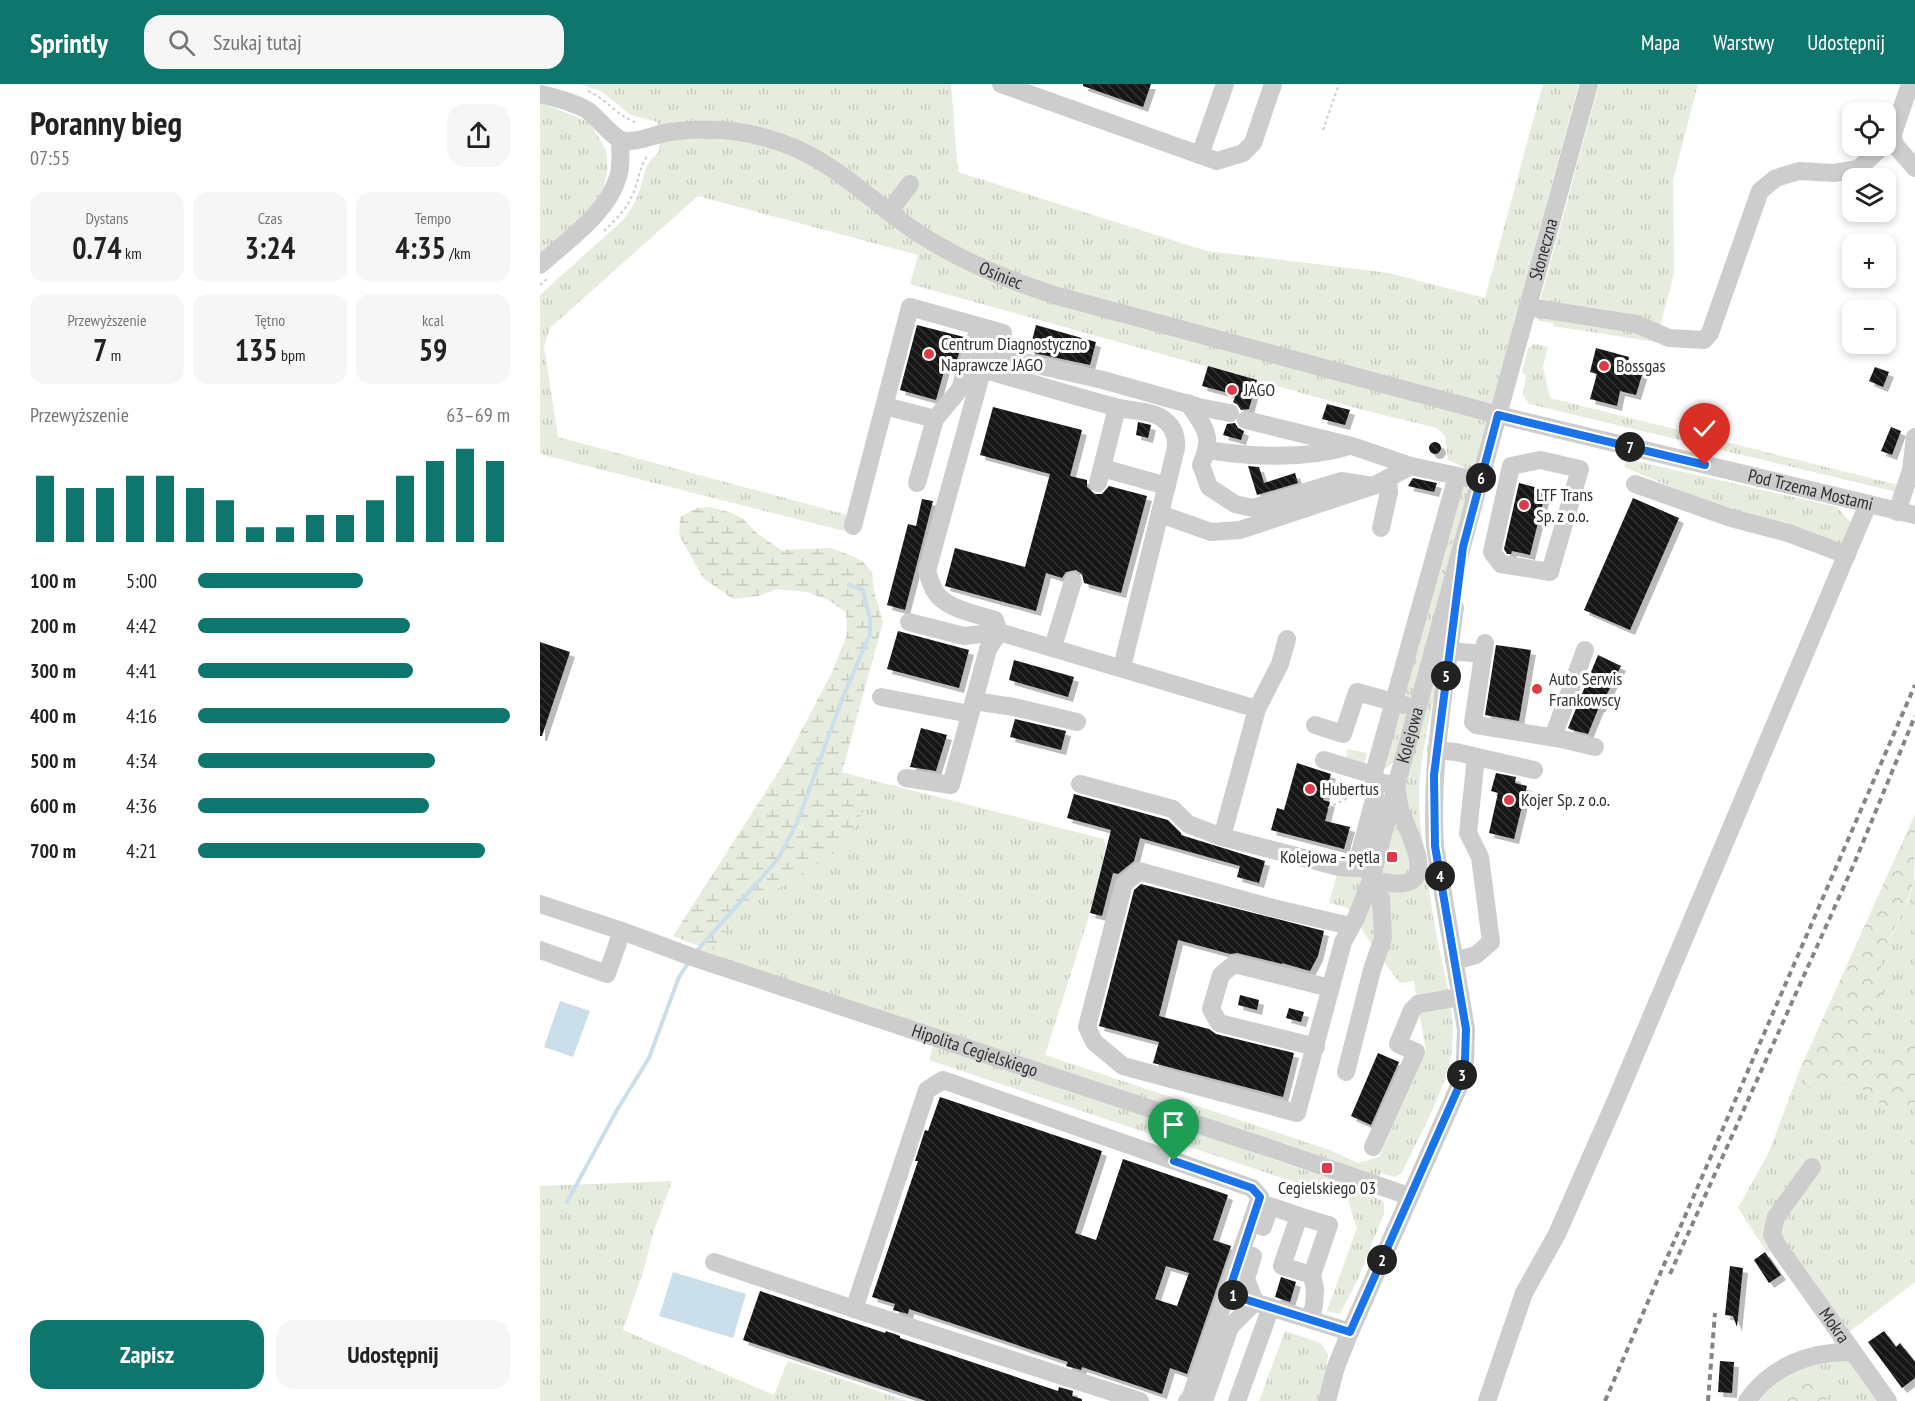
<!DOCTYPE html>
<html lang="pl">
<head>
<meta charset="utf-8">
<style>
	body { margin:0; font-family:"PT Sans Narrow",sans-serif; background:#f6f6f6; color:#222; height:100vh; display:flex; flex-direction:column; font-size:22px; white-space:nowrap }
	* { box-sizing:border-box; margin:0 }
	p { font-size:20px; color:#767676 }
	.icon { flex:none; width:33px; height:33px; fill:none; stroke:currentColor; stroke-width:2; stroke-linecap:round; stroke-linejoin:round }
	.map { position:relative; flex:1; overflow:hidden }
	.sheet { display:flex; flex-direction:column; background:#fff; width:540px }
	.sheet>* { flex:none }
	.fabs { position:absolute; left:1302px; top:18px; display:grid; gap:12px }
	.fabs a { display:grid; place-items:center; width:54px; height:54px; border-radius:12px; background:#fff; box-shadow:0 3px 9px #0003; font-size:30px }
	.pin { position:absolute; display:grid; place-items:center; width:51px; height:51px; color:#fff; margin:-62px -26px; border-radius:50% 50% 50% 0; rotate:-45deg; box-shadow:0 0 6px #0007 }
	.pin .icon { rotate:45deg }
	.km { position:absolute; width:30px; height:30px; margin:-15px; border-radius:50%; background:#222; color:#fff; font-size:16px; line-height:30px; text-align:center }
	.round { display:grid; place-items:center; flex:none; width:63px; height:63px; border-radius:18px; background:#f6f6f6 }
	.overview { display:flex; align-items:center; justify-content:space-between; height:102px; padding:0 30px }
	h1 { font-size:33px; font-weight:700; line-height:45px }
	.stats { display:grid; grid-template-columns:repeat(3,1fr); gap:9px; height:102px; padding:6px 30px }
	.stats div { display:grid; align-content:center; border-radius:15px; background:#f6f6f6; text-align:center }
	.stats b { font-size:30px; font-weight:700 }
	.stats small { font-size:16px; font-weight:400 }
	.stats p { font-size:16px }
	.chart { height:168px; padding:12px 30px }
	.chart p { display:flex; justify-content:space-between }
	.chart svg { width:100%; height:108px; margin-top:6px; stroke:#0f766e; stroke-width:6 }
	.primary-button { display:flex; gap:12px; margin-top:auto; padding:12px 30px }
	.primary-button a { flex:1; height:69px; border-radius:18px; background:#0f766e; color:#fff; font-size:24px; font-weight:700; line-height:69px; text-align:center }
	.primary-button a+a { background:#f6f6f6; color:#222 }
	ul { padding:0 30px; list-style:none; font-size:20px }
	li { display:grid; grid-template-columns:96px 72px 1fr; align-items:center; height:45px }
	li i { height:15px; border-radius:8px; background:#0f766e }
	header { display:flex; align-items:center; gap:36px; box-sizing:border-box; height:84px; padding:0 30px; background:#0f766e; color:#fff }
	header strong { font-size:28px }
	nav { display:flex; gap:33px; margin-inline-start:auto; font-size:21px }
	.search { width:420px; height:54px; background:#f6f6f6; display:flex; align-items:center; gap:15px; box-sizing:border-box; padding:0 21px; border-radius:18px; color:#767676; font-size:22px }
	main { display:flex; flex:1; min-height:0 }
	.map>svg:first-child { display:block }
	.grass { fill:url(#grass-tufts) }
	.forest { fill:url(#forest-crowns) }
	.wetland { fill:url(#wetland-marsh) }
	.green { fill:#e6ecde }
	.water { fill:#cbdfeb }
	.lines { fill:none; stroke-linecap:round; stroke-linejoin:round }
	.stream { stroke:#cbdfeb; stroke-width:4 }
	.building { fill:url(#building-back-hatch); fill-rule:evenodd; filter:url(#shadow) }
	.path { stroke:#cdcdcd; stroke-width:2; stroke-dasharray:3 3; stroke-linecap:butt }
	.minor { stroke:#cdcdcd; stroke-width:18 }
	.rail { stroke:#858585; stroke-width:4; stroke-dasharray:6 4.5; stroke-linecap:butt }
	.route-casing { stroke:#fff; stroke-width:12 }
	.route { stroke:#1a73e8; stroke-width:8 }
	.poi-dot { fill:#de3a47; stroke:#fff; stroke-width:2 }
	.labels { text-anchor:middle; stroke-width:6; stroke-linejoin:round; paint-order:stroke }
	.street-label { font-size:18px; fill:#303030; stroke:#fff }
	.poi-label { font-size:18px; fill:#303030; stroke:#fff; text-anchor:start }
</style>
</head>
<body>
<header>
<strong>Sprintly</strong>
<div class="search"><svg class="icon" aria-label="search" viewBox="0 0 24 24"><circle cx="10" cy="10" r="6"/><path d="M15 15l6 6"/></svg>Szukaj tutaj</div>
<nav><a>Mapa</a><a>Warstwy</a><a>Udostępnij</a></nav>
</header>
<main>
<section class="sheet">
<div class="overview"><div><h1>Poranny bieg</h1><p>07:55</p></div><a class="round"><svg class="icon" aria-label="share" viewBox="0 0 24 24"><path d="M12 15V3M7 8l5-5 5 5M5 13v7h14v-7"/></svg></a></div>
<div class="stats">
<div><p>Dystans</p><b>0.74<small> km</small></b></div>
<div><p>Czas</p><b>3:24</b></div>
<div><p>Tempo</p><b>4:35<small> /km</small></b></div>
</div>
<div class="stats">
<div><p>Przewyższenie</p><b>7<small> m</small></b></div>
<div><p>Tętno</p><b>135<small> bpm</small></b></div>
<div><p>kcal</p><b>59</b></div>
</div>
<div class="chart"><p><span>Przewyższenie</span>63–69 m</p>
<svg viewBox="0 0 160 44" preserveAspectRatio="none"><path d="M5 44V17M15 44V22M25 44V22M35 44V17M45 44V17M55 44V22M65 44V27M75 44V38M85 44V38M95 44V33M105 44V33M115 44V27M125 44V17M135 44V11M145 44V6M155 44V11"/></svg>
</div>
<ul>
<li><b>100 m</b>5:00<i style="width:53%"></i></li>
<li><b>200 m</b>4:42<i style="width:68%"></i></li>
<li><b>300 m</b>4:41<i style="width:69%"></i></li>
<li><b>400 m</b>4:16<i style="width:100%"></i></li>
<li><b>500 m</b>4:34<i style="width:76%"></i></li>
<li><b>600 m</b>4:36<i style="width:74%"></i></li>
<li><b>700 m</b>4:21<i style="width:92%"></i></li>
</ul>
<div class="primary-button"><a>Zapisz</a><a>Udostępnij</a></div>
</section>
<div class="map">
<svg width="1375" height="1317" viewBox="0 0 1375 1317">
	<defs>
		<pattern id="grass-tufts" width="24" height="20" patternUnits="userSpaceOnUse" patternTransform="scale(1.5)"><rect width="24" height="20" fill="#e6ecde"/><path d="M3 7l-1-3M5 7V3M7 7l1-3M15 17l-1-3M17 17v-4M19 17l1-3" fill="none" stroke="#c6cbbf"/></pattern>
		<pattern id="forest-crowns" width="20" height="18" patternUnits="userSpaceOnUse" patternTransform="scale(1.5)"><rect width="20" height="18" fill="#e6ecde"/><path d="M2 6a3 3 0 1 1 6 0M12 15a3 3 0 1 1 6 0" fill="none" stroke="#c6cbbf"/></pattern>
		<pattern id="wetland-marsh" width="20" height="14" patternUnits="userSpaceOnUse" patternTransform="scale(1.5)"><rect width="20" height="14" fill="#e6ecde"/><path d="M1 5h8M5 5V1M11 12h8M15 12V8" fill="none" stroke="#c6cbbf"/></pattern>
		<pattern id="building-back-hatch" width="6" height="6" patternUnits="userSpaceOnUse" patternTransform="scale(1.5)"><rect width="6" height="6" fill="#171717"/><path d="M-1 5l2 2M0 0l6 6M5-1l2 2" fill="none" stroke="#303030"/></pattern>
		<filter id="shadow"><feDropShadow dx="5" dy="5" stdDeviation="0" flood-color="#0004"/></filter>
	</defs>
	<rect width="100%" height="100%" fill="#fff"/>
	<path class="grass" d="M41,0H411L418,88L667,167L849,189L945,214L1003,0H1039L855,677L846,684H842L926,384L908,376L905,352L897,344L823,326L370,200L378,171L158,112L10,244L4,262L18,353L308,431L304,447L0,370V211L83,136C89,128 94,121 98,111C105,93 102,82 119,68V42L117,38L91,31L62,8Z
		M1059,0H1158L1133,96L1134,189L1116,258L1013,242V239L999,237L996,232Z
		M0,18L49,38L66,66L68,85L63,105L53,122L0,171Z
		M994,260L1008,263L1003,283L1010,314L1358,401L1357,408L989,320L983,311L986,291L982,289L988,264Z
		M1087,375L1297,423L1311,439L1301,461L1169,419L1084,383Z
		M897,579L900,583C891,632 875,686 880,736C884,776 890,815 897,854C904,889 918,936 911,971C903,1012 879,1052 862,1089L855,1093L841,1089L838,1094L749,1061L744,1059L742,1062L155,868L159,863L170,866L214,817L259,793L316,741L329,717L331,696L564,755L566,763L550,829L505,971L792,1067L818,1079L839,1073L886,967L874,897L860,899L837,869L808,824L789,819L799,783L843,786Z
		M1375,792V960L1373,959L1354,972L1330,968L1332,945L1344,917L1339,903L1338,887L1344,867L1370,813Z
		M394,959L782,1092L788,1094L789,1091L836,1107L834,1113L844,1118V1130L817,1197L800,1230L787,1227L817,1144L808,1116L389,976Z
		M1260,985L1269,1003L1315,999L1356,1028L1375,1018V1198L1308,1249L1239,1157L1228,1170L1198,1124L1229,1068Z
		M132,1097L113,1149L104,1185L83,1246L234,1311L248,1277L367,1317H0V1102Z
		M745,1247L781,1259L788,1271L784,1302L780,1317H719Z
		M1296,1258L1340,1317H1203Z"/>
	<path class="forest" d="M1375,730C1375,750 1375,775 1374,795C1365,841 1328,867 1344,917L1332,945L1330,967L1354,972L1373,959L1375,960V1018L1356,1028L1338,1018L1315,999L1269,1004L1260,985Z
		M1265,1292L1272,1293L1285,1299L1287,1311L1284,1317H1233L1254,1296Z"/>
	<path class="wetland" d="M170,423L192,429L203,435L217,449L241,466L291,464L312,472L323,478L332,488L334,507L343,538L302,688L331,696L329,717L316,741L298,766L259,793L214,817L170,866L133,852L246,676L292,588L307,551L306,528L288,516L267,508L237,505L218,512L193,515L163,494L139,451L140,433L157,424Z"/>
	<path class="green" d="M807,665L827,669L824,683L806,679Z"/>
	<path class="water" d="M20,917L50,927L33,973L4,963Z
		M133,1188L206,1210L193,1254L119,1232Z"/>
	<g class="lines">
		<path class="stream" d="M155,869L238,775L257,739L301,618L330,550V535L323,506L309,501
			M27,1118L77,1026L109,974L139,893L149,878"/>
	</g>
	<path class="building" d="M543,0H611L603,23L543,2Z
		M377,241L424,253L415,282L406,280L396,316L360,306Z
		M496,241L556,258L550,281L489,268Z
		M1056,264L1089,273L1088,279L1104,284L1096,311L1080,307L1077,322L1050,315L1057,290L1050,288Z
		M668,282L717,296L709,325L701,326L698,321L693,318L696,311L662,302Z
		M1335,283L1349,288L1343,303L1329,297Z
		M787,320L810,326L805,341L782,335Z
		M453,323L542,346L530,392L547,396V403L555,410H562L569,402L607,412L581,509L544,499L542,490L536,486L526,488L522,494L506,489L496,527L405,502L415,464L485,483L510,390L440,371Z
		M598,338L611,341L608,354L596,351Z
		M695,339L698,344L704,347L701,356L683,351L687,340Z
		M1351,343L1361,347L1352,371L1341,367Z
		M889 364a6 6 0 1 1 12 0a6 6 0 1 1-12 0Z
		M708,382L719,383L724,399L755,389L758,399L717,411Z
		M873,394L897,399L894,408L868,402Z
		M979,399L1006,406L990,471L972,467L971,470H967L964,465Z
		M1093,414L1139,434L1090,546L1044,526Z
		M382,415L393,417L365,526L347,521L368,440L376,442Z
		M358,547L429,566L419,604L347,585Z
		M0,558L30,568L2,652H0Z
		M956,561L991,566L979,637L945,631Z
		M1058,571L1081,582L1060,624L1059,623L1048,650L1032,646L1028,644Z
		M474,576L534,593L528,613L469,596Z
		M475,635L526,647L521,666L470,653Z
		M381,644L407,651L396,687L370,683Z
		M757,679L791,690L783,716L790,718L785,737L810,743L804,765L731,746L737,724L744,726Z
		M956,689L976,693L975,699L987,702L974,755L949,749L958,709L951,707Z
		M534,710L628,736L641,749V751L725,777L719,799L697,793L700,782L600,754L594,777L578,790L573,789L562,832L550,829L571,746L527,734Z
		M601,800L784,847L778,872L770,887L742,879V880L697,869L690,870L638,856L619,932L669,945L676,950L754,969L743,1013L613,979L619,958L559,942L594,806Z
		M700,911L719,916L717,926L698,921Z
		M749,924L764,928L761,938L746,934Z
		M838,969L859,978L831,1041L811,1032Z
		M400,1013L562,1067L535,1149L556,1156L583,1075L688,1111L673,1156L691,1162L647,1290L630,1284L622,1310L542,1283L541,1286L526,1282L528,1278L369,1225L368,1230L353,1226L355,1220L332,1213L378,1077H375L385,1046L388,1047ZM626,1182L649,1189L637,1222L615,1215Z
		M1225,1168L1241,1191L1229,1199L1214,1176Z
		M1190,1182L1203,1184L1197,1243L1193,1232L1185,1231Z
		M741,1193L756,1198L750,1218L735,1213Z
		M220,1207L345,1249L346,1247L360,1252V1254L518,1307L519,1303L533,1307L532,1312L542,1315V1317H386L203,1256Z
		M1344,1247L1356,1263L1360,1259L1375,1278V1294L1362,1304L1328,1258Z
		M1180,1277L1194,1278L1192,1309L1178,1308Z"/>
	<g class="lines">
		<path class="path" d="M48,7C67,15 79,34 98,39
			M783,46L799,0
			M64,147C74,137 85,127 91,114C99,99 98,84 108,71
			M0,201L7,195
			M788,724L820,708"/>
		<g class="minor">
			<path d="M461,0L677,77L703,69L713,59L733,0"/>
			<path id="s1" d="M0,10C16,14 33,18 47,26C59,34 73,56 86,57C100,58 116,50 130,48C173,42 215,47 255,64C301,84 337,122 378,149C421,177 467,196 514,211L958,331L1375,431"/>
			<path d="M1352,53L1356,62L1375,84"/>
			<path d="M1346,59L1352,53L1370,0"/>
			<path d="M660,71L685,0"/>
			<path d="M349,128L370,100"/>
			<path d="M0,181C27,156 67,130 78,93C82,81 80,68 80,56"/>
			<path d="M988,223L1096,240L1129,254L1164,256L1170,249L1220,107L1236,94L1259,87L1294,89L1318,85L1343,62"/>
			<path d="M431,266L563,296L659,323L690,329"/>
			<path d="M648,319C665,345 674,350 661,381L669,403L695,420L713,424L801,397L833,402"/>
			<path d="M345,322L395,335L420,305L435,255"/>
			<path d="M706,336L812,362L871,382L927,394"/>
			<path d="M667,366C713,373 765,376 810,362"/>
			<path d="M1000,376L1040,385L1010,488L961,480L952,468L971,382Z"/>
			<path d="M562,384L627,402"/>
			<path id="s2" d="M917,392L832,696L856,702L1049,0"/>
			<path d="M377,399L395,335"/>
			<path d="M558,399L577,324"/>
			<path d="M1095,400L1191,434L1248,449L1307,471"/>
			<path d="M1357,428L1371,386L1375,353"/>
			<path d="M620,430L671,448L700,446L833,402L871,382"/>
			<path d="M313,442L370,223L463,249"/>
			<path d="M841,444L849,408L848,394"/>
			<path d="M369,538L424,552L459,548"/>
			<path d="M945,559L933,638L936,641L1022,655L1055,663"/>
			<path d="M513,563L533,497"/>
			<path d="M909,567L943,570"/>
			<path d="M582,583L636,364C637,351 632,340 620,333C608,326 589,327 575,323C533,312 491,299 449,287L441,291L387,487C389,493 391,500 394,506C404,525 437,530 455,536L459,548L717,625"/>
			<path d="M341,613L430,630"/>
			<path d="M434,617L474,623L537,638"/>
			<path d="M775,641L803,650L817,608L864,621"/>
			<path d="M1013,653L1045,566"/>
			<path d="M896,666L916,668L994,686"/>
			<path d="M784,676L833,691"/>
			<path d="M366,694L411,701L448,565L459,548"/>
			<path d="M540,700L633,725L648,740L682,753L799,783L833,785"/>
			<path d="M682,753L717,625L740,580L747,555"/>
			<path d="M816,783L835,712L832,696"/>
			<path id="s3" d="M0,820L82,847L152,873L741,1068L869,1112"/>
			<path d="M810,842L733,824L599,787L584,800L547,943L554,958L583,982L757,1029L803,858L816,834L831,796L856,702C858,710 858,718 860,725C864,742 897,794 864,799C854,801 841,797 831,796"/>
			<path d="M0,866L67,890L82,847"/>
			<path d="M914,877L936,871L951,858L940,773L928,749L936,673"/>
			<path d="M776,963L679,939L671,925L681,891L694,880L790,904"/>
			<path d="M806,988L832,886L843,854L841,814L831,796"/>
			<path d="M833,1063L876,968L858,960L872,926L878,920L920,913"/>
			<path id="s4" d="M1272,1083L1236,1133L1232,1150L1237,1161L1348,1317"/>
			<path d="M723,1143L730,1122L759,1132"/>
			<path d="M174,1178L314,1225L600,1317"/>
			<path d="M704,1215L810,1248"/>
			<path d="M314,1225L387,1006L403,996L712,1104L720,1113L650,1315L647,1317"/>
			<path d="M770,1235L774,1222L775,1205L772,1191L789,1141L759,1132L742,1182L772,1191"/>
			<path d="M664,1317L690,1243L715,1218L706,1195L713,1172"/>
			<path d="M697,1317L731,1223"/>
			<path d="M787,1317L796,1283L810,1248L920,1000L925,976L926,945L895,762C890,681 905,603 915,523"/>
			<path d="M947,1317L984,1209L1017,1150L1076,1016L1328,420"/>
			<path d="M1207,1317C1231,1282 1271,1267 1312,1268"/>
		</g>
		<path class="rail" d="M1130,1190L1314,780L1375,632
			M1065,1317L1375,601
			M1168,1317L1175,1229"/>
	</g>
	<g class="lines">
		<g class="route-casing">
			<path id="route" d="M634,1077L712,1104L720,1113L688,1210L810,1248L920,1000L925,976L926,945L895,762L894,691L923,463L958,331L1165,381"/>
		</g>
		<use href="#route" class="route"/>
	</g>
	<g class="poi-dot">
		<circle cx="389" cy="270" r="6"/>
		<circle cx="1064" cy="282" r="6"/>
		<circle cx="692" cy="306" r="6"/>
		<circle cx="984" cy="421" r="6"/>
		<circle cx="997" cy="605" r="6"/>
		<circle cx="770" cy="705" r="6"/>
		<circle cx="969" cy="716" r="6"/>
		<rect x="846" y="767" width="12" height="12" rx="3"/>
		<rect x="781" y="1078" width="12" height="12" rx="3"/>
	</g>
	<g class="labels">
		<g class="street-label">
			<text dy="6" stroke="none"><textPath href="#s2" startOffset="897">Słoneczna</textPath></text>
			<text dy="6" stroke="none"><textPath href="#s1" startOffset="516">Osiniec</textPath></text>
			<text dy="6" stroke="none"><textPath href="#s1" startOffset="1354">Pod Trzema Mostami</textPath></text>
			<text dy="6" stroke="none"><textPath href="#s2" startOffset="393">Kolejowa</textPath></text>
			<text dy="6" stroke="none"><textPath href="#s3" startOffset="459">Hipolita Cegielskiego</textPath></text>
			<text dy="6" stroke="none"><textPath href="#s4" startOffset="190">Mokra</textPath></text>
		</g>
		<g class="poi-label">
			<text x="401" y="266">Centrum Diagnostyczno<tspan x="401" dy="21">Naprawcze JAGO</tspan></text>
			<text x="1076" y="288">Bossgas</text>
			<text x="704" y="312">JAGO</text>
			<text x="996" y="417">LTF Trans<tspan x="996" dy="21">Sp. z o.o.</tspan></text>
			<text x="1009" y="601">Auto Serwis<tspan x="1009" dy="21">Frankowscy</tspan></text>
			<text x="782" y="711">Hubertus</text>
			<text x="981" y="722">Kojer Sp. z o.o.</text>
			<text x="840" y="779" text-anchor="end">Kolejowa - pętla</text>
			<text x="787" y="1110" text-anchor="middle">Cegielskiego 03</text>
		</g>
	</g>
</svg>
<div class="fabs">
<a><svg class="icon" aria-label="locate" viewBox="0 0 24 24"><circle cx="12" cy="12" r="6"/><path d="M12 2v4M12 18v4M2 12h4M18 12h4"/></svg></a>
<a><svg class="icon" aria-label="layers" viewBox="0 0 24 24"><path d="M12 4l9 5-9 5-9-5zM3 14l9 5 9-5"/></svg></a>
<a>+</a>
<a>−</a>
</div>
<div class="pin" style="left:634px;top:1077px;background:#1e9e55"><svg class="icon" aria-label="arrive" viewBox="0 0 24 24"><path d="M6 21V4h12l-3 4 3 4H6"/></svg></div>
<div class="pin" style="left:1165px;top:381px;background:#d93025"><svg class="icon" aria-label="check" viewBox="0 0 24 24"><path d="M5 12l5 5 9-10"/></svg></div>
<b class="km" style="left:693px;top:1211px">1</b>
<b class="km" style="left:842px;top:1176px">2</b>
<b class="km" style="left:922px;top:991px">3</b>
<b class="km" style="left:900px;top:792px">4</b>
<b class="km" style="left:906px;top:592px">5</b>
<b class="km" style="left:941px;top:394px">6</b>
<b class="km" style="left:1090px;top:363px">7</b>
</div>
</main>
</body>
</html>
